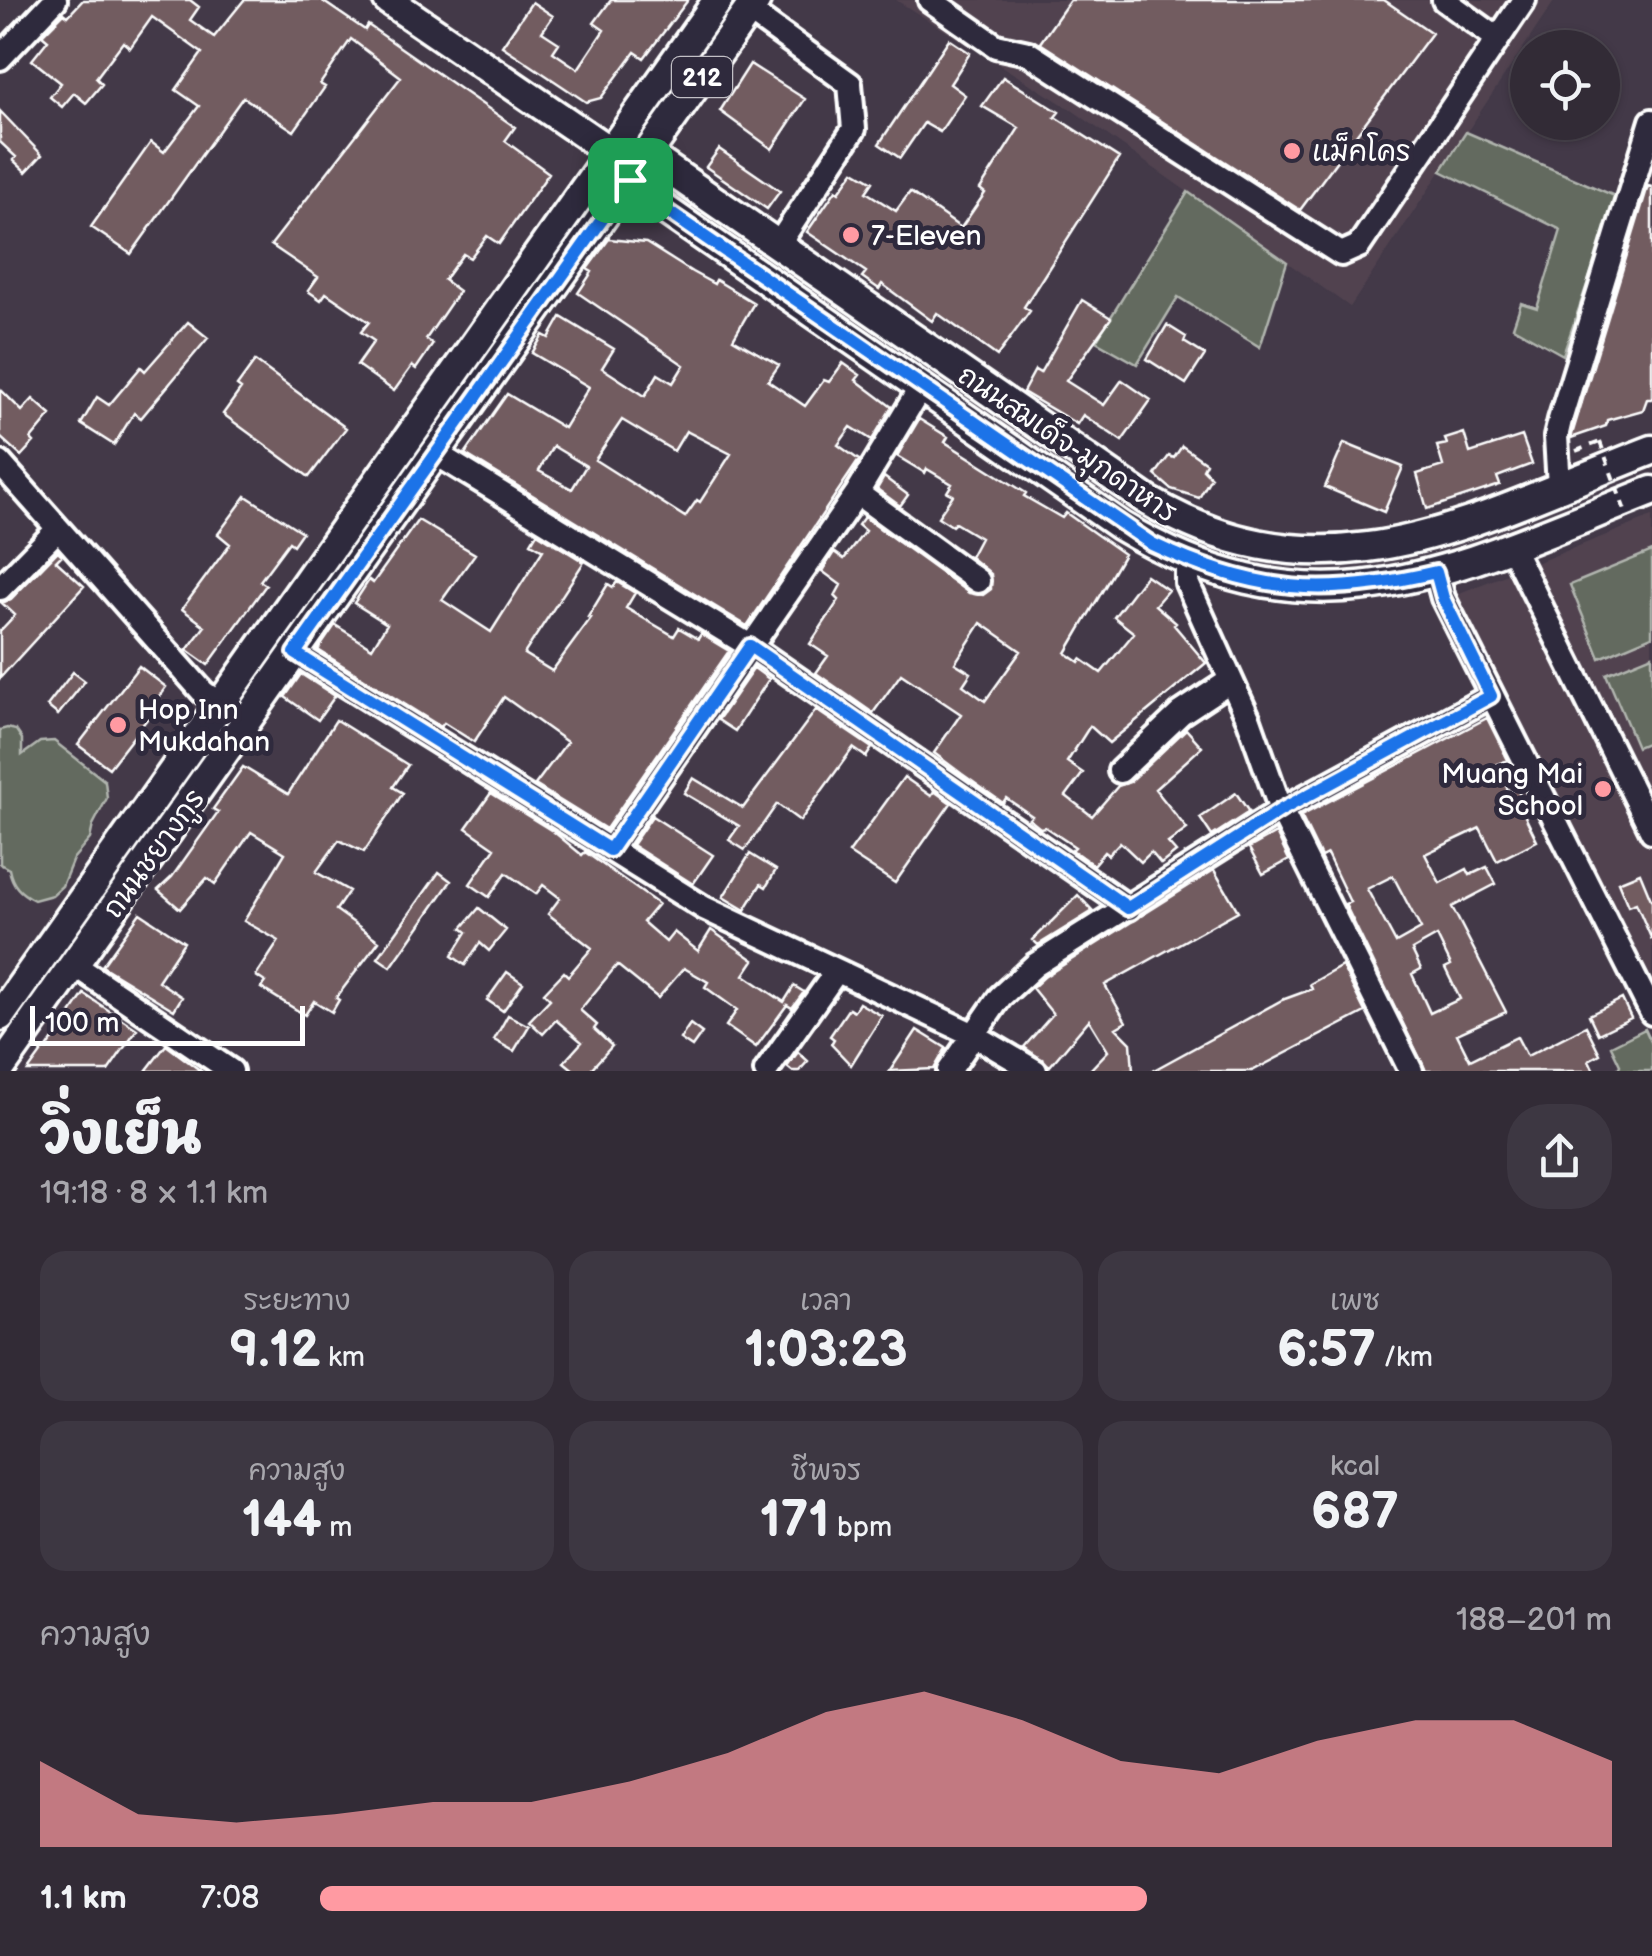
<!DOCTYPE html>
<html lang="th">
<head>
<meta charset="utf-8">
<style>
	body { margin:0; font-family:"Balsamiq Sans","Playpen Sans Thai",sans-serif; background:#3d3742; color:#f1f3f6; height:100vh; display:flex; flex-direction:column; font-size:38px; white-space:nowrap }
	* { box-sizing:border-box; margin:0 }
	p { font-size:32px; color:#a8a7ad }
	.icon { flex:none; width:55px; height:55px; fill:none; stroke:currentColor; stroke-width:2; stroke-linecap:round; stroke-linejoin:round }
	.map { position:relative; height:1071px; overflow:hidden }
	.panel { display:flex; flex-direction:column; background:#322b36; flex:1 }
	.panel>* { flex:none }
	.fabs { position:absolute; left:1510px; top:30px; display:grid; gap:20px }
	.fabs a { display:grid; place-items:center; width:110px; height:110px; border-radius:50%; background:#322b36; box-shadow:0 2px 8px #0004,0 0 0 2px #4d4751; font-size:50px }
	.scale { position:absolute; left:30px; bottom:25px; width:275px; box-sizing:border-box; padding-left:10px; border:5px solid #fff; border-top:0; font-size:28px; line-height:35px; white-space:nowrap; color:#fff; -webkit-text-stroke:8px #2f2a3d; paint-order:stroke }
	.pin { position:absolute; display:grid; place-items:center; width:85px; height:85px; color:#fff; margin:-42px; border-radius:20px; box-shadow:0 5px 15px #0006 }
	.round { display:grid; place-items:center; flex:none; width:105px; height:105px; border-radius:40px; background:#3d3742 }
	.summary { display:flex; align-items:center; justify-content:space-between; height:170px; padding:0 40px }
	h1 { font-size:55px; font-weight:800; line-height:75px }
	.stats { display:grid; grid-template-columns:repeat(3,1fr); gap:15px; height:170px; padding:10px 40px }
	.stats div { display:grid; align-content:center; border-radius:25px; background:#3d3742; text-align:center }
	.stats b { font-size:50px; font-weight:800 }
	.stats small { font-size:28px; font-weight:400 }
	.stats p { font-size:28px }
	.chart { height:280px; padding:20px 40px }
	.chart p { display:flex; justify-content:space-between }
	.chart svg { width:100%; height:180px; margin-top:10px; fill:#ff9aa2; opacity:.7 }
	ul { padding:0 40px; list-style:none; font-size:32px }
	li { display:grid; grid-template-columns:160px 120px 1fr; align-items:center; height:75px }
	li i { height:25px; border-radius:12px; background:#ff9aa2 }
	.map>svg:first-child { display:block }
	.built { fill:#514350 }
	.green { fill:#636b5f; stroke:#b1b5af; stroke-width:2.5 }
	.building { fill:#725b61; stroke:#fff; stroke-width:2.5; fill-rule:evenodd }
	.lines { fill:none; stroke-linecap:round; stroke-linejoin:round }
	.minor-casing { stroke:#fff; stroke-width:30 }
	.major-casing { stroke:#fff; stroke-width:35 }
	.path { stroke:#fff; stroke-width:4; stroke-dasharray:8 8; stroke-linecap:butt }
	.minor { stroke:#2f2a3d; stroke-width:22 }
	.major { stroke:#2f2a3d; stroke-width:28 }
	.path-bridge { stroke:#fff; stroke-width:4; stroke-dasharray:8 8; stroke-linecap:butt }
	.route-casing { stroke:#fff; stroke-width:20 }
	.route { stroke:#1a73e8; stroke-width:12 }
	.poi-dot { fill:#ff9aa2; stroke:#2f2a3d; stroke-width:4 }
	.labels { text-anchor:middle; stroke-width:10; stroke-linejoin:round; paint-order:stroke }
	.shield { fill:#2f2a3d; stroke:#c1bfc5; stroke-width:2.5 }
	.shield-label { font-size:25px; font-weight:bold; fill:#fff }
	.poi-label { font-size:28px; fill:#fff; stroke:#2f2a3d; text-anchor:start }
	.street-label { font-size:28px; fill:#fff; stroke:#2f2a3d }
</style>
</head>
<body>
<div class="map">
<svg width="1652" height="1071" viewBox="0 0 1652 1071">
	<rect width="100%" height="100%" fill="#433948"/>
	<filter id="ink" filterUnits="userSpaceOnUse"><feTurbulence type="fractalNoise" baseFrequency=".01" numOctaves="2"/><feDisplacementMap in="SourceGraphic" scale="20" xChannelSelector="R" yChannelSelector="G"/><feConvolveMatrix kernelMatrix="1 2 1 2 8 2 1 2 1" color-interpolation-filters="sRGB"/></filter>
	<g filter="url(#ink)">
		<path class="built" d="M896,0H1555L1350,307L1072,110Z
			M1652,517V984L1457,594Z"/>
		<path class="green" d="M1466,132L1617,197L1563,355L1513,327L1521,303L1537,308L1561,230L1441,171Z
			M1188,192L1287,262L1260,347L1178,297L1137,364L1096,341Z
			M1652,551V636L1600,658L1570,585Z
			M1652,655V741L1637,747L1606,674Z
			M7,728L16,730L22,739V755L40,742L54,741L105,781L107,798L93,825L90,839L73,859L62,886L52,895L34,900C20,893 12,885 9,869L0,864V730Z
			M1645,1029L1652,1044V1071H1617L1620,1065L1611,1046Z"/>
		<path class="building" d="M83,0H190L199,7L190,20L214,37L244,0H321L365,30L368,25L515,127L505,141L549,173L499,244L487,236L470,258L463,254L444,280L459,291L426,339L433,344L416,369L412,366L394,391L357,365L374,341L361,332L369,322L326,293L321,300L308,291L318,277L271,245L401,77L351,39L320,84L325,87L294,131L243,97L131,254L91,227L151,142L164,152L199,106L176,90L202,53L152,17L130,48L123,42L96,78L102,84L86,103L74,93L62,107L50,97L61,83L32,60L48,40L42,35L64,13L68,16Z
			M611,0H688L644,58L635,52L601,98L586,102L502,46L532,2L553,16L542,32L559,43L553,52L578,69L604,30L594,23Z
			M1070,0H1384L1432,33L1300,210L1040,43Z
			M949,39L970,53L950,84L965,95L940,132L924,123L900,158L879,144Z
			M750,64L805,99L772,149L720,111Z
			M1003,77L1059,112L1055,117L1119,158L1024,307L1030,311L997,356L937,313L932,321L882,284L879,289L862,277L866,272L807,232L836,190L839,192L854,171L873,182L866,192L896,211L910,192L961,228L985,193L980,189L1019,128L982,106Z
			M0,111L42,155L26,172L13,160L16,157L0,142Z
			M719,149L780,191L767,209L706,167Z
			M1648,186L1652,187V399H1647L1643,410L1607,420L1606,426L1571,438Z
			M609,239L646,243L692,272L714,284L716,280L754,303L733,339L779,365L768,381L805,406L824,380L829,382L843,363L860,375L856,380L892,407L872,440L851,427L838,445L859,460L747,626L465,454L507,394L564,428L589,387L532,353L543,335L549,338L561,317L614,349L602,368L645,396L658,374L673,383L684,365L578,293L592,272L587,269ZM622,420L674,451L686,431L731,454L700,502L697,500L685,517L595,460ZM553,446L586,466L572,489L539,471Z
			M1082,300L1111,318L1066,381L1104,405L1122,380L1151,400L1122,441L1083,415L1077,424L1023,392L1035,370L1040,373Z
			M188,322L208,338L141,418L134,413L114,445L81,424L97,397L109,405L141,367L145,371Z
			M1167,325L1186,337L1184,342L1205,355L1186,384L1147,359Z
			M255,361L346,428L309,477L223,414L241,389L237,386Z
			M0,389L22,411L33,399L51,415L31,439L34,442L21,456L0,437Z
			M919,419L948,437L945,442L1026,493L1024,496L1062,518L1066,513L1124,554L1066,653L1079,662L1081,659L1101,673L1134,633L1114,617L1146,575L1168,590L1155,605L1176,623L1174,625L1206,663L1109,743L1090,726L1067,762L1083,773L1066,796L1092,816L1118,786L1130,782L1186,729L1202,747L1155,789L1187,829L1168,843L1176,852L1161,864L1151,852L1141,862L1120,842L1108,855L1104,852L1093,865L1072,850L1075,847L1045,827L1040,828L1029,819L1032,816L1006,798L1003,803L962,774L934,753L961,714L901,674L873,713L816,673L828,656L810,644L839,600L835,596L841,585L822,571L834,552L844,559L865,531L858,525L864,517L969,593L983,595L991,589V574L970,557L980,538L955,523L952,526L938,517L953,495L947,492L952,484L927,469L925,473L897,456ZM981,623L1021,651L985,701L963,685L971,673L955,663Z
			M1464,433L1470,453L1522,436L1532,464L1497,477L1500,485L1427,509L1417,474L1443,466L1437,446L1447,444L1445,439Z
			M1344,443L1403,467L1384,512L1325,487Z
			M1182,446L1206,463L1203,469L1211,477L1199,498L1171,489L1155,475L1169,456L1174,458Z
			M884,477L908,495L900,506L877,489Z
			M246,496L302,532L293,545L289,542L260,581L266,585L208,665L187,650L205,626L182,609L230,544L218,534Z
			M418,520L475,554L442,600L491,632L543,550L531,543L537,533L584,562L524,654L552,671L591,618L588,617L608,584L613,587L617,582L635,593L626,608L674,636L679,628L698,639L701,634L729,651L606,829L535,785L567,742L504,697L474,742L444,723L441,727L318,650L335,625L372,648L387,624L354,603L369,580L373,583Z
			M58,551L62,555L56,561L84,586L0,678V631L15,615L2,603L11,599Z
			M139,666L166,687L154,703L158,705L109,768L78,745Z
			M754,668L769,679L735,731L718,720Z
			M73,672L85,681L58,715L47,706Z
			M301,674L335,696L318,720L285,697Z
			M816,710L872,748L866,757L853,748L800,821L777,804L745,850L729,840L739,826L684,793L693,778L743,808Z
			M1487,718L1508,760L1496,765L1509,792L1517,789L1525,806L1521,808L1537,841L1497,861L1480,828L1425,854L1440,883L1467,869L1470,875L1487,867L1496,884L1452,907L1506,1012L1457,1034L1470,1060L1517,1037L1527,1056L1586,1026L1600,1054L1589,1060L1594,1071H1426L1345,904L1350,902L1327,854L1321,857L1301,816ZM1393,876L1421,929L1396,943L1367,889ZM1437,936L1451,965L1445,968L1460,999L1430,1013L1412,974L1421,969L1412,950Z
			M336,720L408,765L393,787L403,793L364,852L339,840L316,872L349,891L336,910L379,941L336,998L339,1000L332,1012L314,1001L305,1015L261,988L265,982L256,976L279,941L244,921L285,853L251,832L215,884L207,878L180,909L158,890L172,877L218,812L213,809L243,767L288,794Z
			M904,777L931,796L934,791L951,803L895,883L849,853Z
			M491,793L554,832L582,855L585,852L658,904L643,922L666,942L674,932L698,951L711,930L754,960L744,975L784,1002L794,986L804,992L792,1008L787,1005L756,1047L726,1026L737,1010L705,987L708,982L684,968L658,998L617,965L580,1010L597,1025L594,1029L612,1046L589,1071H575L564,1062L582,1042L556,1020L543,1034L529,1021L550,999L544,993L564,972L568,976L592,948L548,914L560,898L543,885L536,894L506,873L489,897L470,884L495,848L466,828Z
			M1236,793L1249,812L1212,836L1200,818Z
			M652,816L713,855L693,884L632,845Z
			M1276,833L1289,860L1263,874L1249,848Z
			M750,854L776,870L766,887L761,884L745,910L723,897Z
			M1214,870L1238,911L1105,985L1126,1022L1116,1028L1131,1043L1133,1071H1089L1108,1051L1089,1020L1050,1066L1024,1047L1053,1014L1032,988L1044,977Z
			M439,872L451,881L391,967L378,958Z
			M1640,873L1652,902V940L1636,903L1628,906L1618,882Z
			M1078,895L1093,911L1038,945L1033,940Z
			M479,908L506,930L489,951L480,943L465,965L452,956L467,932L462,928Z
			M140,913L184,942L158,981L182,997L174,1010L102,966Z
			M1342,966L1365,1012L1252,1071H1152L1282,1000L1312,989L1310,984Z
			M507,972L523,983L503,1011L487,1000Z
			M84,994L137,1029L108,1071H28L44,1049L46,1050Z
			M1622,999L1631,1018L1598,1034L1589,1015Z
			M859,1003L882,1016L851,1065L831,1044L834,1039L830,1036L849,1008L854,1011Z
			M508,1015L529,1026L514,1051L494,1040Z
			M690,1024L702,1033L692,1047L680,1039Z
			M917,1030L946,1048L934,1069L890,1071Z
			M166,1045L201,1071H146Z
			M798,1052L808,1061L799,1071H792L787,1067Z"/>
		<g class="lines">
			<g class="minor-casing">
				<path id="minor" d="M930,0L996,46L1028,53L1341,254L1359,246L1524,0
					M1444,0L1498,39
					M749,11L850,84L854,129L778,245
					M0,58L55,0
					M435,453L750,646L1129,908
					M0,463L203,692L219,704
					M1559,486L1556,437L1560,420L1652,121
					M857,493L978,581
					M1511,546L1652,831
					M1187,560V583L1249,720L1281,810L1411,1071
					M1436,572L1443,598L1652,1013
					M0,588L58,529
					M295,653L704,908L974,1035L1035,1071
					M1120,771L1181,713L1231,680
					M610,850L857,493L921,387
					M73,964L231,1071
					M766,1071L836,972
					M949,1071L1000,997L1035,965L1281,810L1491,696"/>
			</g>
			<g class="major-casing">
				<path id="major" d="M388,0L609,151L651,200L1121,526C1321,646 1457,567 1652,491
					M630,153L648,155L1147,500C1329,609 1477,517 1652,450
					M0,1016L718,0
					M0,1069L756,0"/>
			</g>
			<path class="path" d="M1576,451L1600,442"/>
			<use href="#minor" class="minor"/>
			<use href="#major" class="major"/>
			<path class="path-bridge" d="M1600,442L1628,519"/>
		</g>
	</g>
	<g class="lines" filter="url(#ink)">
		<g class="route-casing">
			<path id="route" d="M630,180L651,200L1152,544C1255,593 1326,598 1436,572L1443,598L1491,696L1281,810L1128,908L750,646L610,850L295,653Z"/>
		</g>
		<use href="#route" class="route"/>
	</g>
	<g class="poi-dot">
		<circle cx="1292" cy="151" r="10"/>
		<circle cx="851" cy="235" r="10"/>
		<circle cx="118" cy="725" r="10"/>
		<circle cx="1603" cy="789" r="10"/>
	</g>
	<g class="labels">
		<rect class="shield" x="672" y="57" width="60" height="40" rx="8"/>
		<g class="shield-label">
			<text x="702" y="86">212</text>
		</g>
		<g class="poi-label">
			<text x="1312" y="161">แม็คโคร</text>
			<text x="871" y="245">7-Eleven</text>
			<text x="138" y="719">Hop Inn<tspan x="138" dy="32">Mukdahan</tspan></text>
			<text x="1583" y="783" text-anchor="end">Muang Mai<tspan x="1583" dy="32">School</tspan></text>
		</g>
		<g class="street-label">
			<text transform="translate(1068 443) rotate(34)" y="10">ถนนสมเด็จ-มุกดาหาร</text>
			<text transform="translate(153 853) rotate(-54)" y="10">ถนนชยางกูร</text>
		</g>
	</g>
</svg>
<div class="fabs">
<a><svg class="icon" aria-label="locate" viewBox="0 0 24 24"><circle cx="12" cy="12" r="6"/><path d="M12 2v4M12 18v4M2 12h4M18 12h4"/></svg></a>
</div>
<div class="scale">100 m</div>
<div class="pin" style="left:630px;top:180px;background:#1e9e55"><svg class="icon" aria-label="arrive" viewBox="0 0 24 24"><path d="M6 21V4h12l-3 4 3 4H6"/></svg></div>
</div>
<section class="panel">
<div class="summary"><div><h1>วิ่งเย็น</h1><p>19:18 · 8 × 1.1 km</p></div><a class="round"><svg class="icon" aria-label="share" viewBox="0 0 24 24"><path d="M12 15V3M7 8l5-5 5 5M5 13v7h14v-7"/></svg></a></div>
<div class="stats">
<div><p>ระยะทาง</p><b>9.12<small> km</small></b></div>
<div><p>เวลา</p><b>1:03:23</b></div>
<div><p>เพซ</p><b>6:57<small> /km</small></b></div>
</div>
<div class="stats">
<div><p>ความสูง</p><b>144<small> m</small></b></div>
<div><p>ชีพจร</p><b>171<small> bpm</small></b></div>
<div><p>kcal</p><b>687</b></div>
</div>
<div class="chart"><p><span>ความสูง</span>188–201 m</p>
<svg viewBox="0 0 160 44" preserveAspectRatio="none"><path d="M0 44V23L10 36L20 38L30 36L40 33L50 33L60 28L70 21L80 11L90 6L100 13L110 23L120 26L130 18L140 13L150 13L160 23V44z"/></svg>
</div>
<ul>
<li><b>1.1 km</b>7:08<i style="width:64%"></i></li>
</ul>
</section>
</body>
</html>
